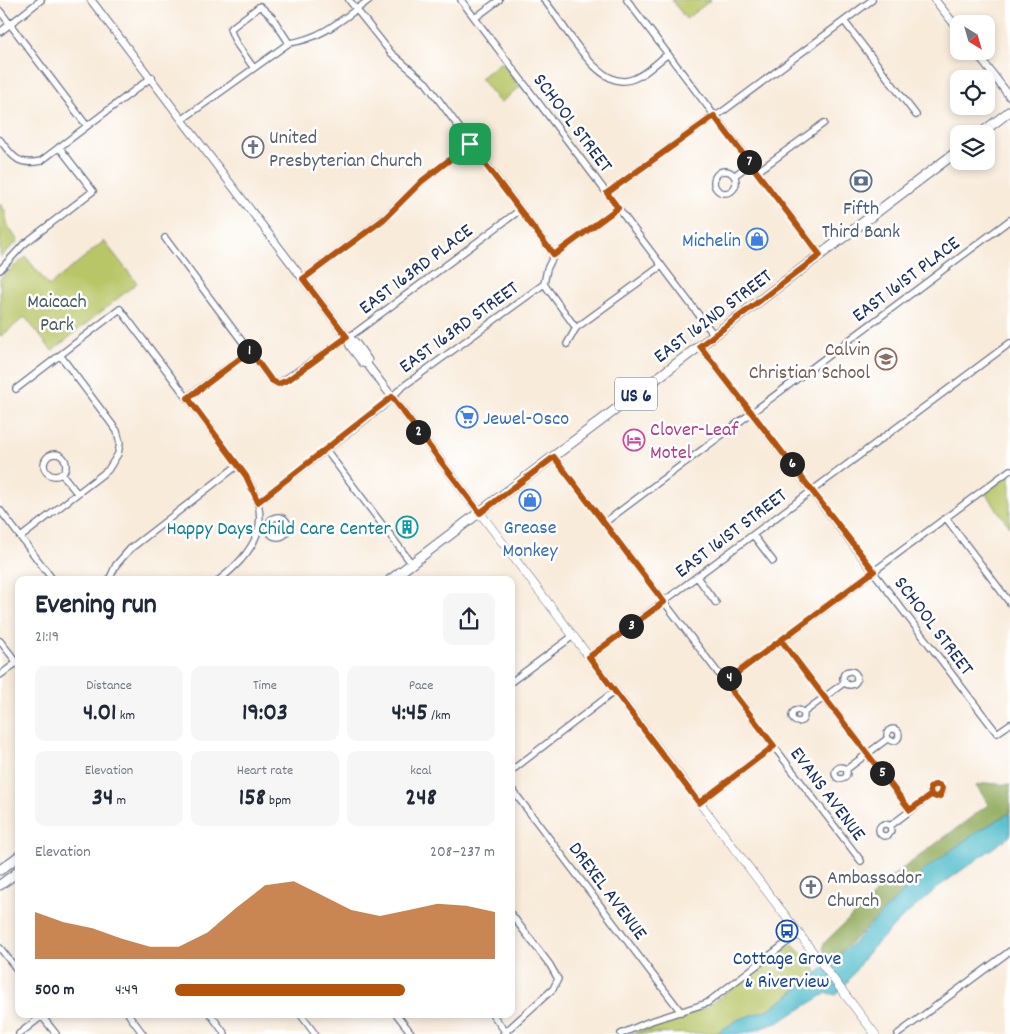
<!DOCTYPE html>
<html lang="en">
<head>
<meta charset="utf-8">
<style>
	body { margin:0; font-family:Dekko,sans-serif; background:#f6f6f7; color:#1f2937; height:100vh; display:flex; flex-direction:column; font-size:19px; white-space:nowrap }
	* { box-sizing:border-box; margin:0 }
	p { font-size:16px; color:#747a83 }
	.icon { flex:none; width:28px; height:28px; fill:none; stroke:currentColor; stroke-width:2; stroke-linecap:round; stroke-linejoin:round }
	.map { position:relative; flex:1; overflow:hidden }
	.details { position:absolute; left:15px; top:576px; width:500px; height:442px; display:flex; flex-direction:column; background:#fff; border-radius:10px; box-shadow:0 2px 8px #0003 }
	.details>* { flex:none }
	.needle { width:32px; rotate:143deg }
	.controls { position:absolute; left:950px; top:15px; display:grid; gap:10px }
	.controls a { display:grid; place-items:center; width:45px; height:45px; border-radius:10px; background:#fff; box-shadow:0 2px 8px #0003; font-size:25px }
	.pin { position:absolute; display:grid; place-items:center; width:42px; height:42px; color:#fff; margin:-21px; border-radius:10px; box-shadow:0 2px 8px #0006 }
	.km { position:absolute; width:25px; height:25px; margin:-12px; border-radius:50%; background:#222; color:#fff; font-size:14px; line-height:25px; text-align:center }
	.round { display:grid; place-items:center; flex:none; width:52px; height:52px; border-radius:10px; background:#f6f6f7 }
	.head { display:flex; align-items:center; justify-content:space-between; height:85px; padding:0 20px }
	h1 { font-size:28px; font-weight:700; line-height:38px }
	.figures { display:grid; grid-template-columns:repeat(3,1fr); gap:8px; height:85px; padding:5px 20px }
	.figures div { display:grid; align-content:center; border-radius:10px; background:#f6f6f7; text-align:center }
	.figures b { font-size:25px; font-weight:700 }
	.figures small { font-size:14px; font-weight:400 }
	.figures p { font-size:14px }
	.chart { height:140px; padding:10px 20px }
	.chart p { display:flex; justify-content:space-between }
	.chart svg { width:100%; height:90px; margin-top:5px; fill:#b45309; opacity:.7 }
	ul { padding:0 20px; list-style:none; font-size:16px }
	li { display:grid; grid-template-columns:80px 60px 1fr; align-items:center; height:38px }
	li i { height:12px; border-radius:6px; background:#b45309 }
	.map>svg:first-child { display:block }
	.green { fill:#b9c668; stroke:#6a7a63 }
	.forest { fill:#92ab5c; stroke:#566d5d }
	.water { fill:#50bcca; stroke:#367694 }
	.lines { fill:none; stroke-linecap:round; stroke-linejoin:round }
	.minor-casing { stroke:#687189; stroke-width:8 }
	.tertiary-casing { stroke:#687189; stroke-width:9 }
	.secondary-casing { stroke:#687189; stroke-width:9 }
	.primary-casing { stroke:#687189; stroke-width:11 }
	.minor { stroke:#fff; stroke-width:5.5 }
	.tertiary { stroke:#fff; stroke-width:7 }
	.secondary { stroke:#fff; stroke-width:8 }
	.primary { stroke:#fff; stroke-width:9 }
	.route-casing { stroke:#fff; stroke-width:10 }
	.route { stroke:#b45309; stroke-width:6 }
	.labels { text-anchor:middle; stroke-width:5; stroke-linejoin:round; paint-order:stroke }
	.shield { fill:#fff; stroke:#5f6d8e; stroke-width:1 }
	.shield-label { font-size:19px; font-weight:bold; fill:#1b2f5e }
	.street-label { font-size:20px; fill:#1b2f5e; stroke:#fff }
	.worship-label { font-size:20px; fill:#5b616d; stroke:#fff; text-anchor:start }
	.service-label { font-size:20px; fill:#4e5e75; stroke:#fff }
	.shop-label { font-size:20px; fill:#366cbe; stroke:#fff; text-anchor:end }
	.park-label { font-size:20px; fill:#4a5c61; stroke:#fff }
	.education-label { font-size:20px; fill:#785e54; stroke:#fff; text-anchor:end }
	.hotel-label { font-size:20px; fill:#b23c85; stroke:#fff; text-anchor:start }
	.culture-label { font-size:20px; fill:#0d838f; stroke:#fff; text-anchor:end }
	.transit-label { font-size:20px; fill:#164399; stroke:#fff }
</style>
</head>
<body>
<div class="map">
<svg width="1010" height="1034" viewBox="0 0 1010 1034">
	<rect width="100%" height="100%" fill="#fff"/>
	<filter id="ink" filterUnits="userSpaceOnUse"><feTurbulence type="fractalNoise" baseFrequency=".02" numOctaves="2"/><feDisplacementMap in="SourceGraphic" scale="10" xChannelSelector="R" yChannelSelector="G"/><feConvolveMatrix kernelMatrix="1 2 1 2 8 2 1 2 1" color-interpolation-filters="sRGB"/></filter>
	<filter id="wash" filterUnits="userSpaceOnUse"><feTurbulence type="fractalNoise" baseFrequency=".0096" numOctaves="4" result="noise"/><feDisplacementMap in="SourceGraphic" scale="20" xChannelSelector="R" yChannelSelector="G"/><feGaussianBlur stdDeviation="1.12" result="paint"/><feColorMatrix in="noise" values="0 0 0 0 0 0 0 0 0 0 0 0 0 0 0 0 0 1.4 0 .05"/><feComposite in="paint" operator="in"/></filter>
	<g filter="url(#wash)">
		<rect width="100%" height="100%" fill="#f8ebda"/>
		<path class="green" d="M672,0H711L686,19Z
			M501,62L520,87L500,103L480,78Z
			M0,204L6,212V223L18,241L0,257Z
			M104,241L137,283L52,351L25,317L0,337V278L26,257L49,286Z
			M1010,475V527L985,493Z
			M792,944L817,970L786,998L767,1011L739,1019L717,1033L631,1034L705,1008Z"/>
		<path class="forest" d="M986,783L1010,785V813C936,851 891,907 831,961L823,950L824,943L872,897L882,884L989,804L976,786Z"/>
		<path class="water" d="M1010,813V836L941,885L901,919L866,955L849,980L836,995L827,993L779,1022L745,1034H715L739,1019L767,1010L786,998L851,945L926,869L972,835Z"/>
	</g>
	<g filter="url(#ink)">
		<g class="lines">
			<g class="minor-casing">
				<path id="minor" d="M349,0L391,53L426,83L554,255
					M461,0L714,335
					M544,0C564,22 596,90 630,80C644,76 656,63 668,54
					M627,0L820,255
					M0,11L87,126
					M475,18L499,0
					M844,21L916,115
					M0,32L41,0
					M253,67L236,43L230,29L260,6L272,17L289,43
					M183,119L289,43C321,39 343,19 369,0
					M0,140C13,157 18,166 41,161L152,77
					M714 182a11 11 0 1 1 22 0a11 11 0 1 1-22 0Z
					M757,172L824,123
					M734,176L750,164
					M607,193L708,120L722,112L872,0
					M165,238L271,380L278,384L359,330L520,210
					M0,270L24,244L93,191L59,147
					M303,279L383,219L422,181L470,144
					M544,284L576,328
					M567,344L576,328L661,266
					M700,346L997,733L1010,724
					M16,389L120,309L238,465C274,512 264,545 219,580
					M188,397L250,351
					M326,450L412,564
					M44 465a11 11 0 1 1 22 0a11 11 0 1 1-22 0Z
					M554,457L861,861
					M62,474L77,493
					M259,501L383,406L401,388L544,284L547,269L554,255L618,208
					M0,510L53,580
					M268 527a10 10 0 1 1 20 0a10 10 0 1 1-20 0Z
					M946,518L1010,603
					M604,523L1010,220
					M753,535L773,561
					M21,537L108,470L118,454L120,443L117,431L60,355
					M697,577L716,603
					M109,580L116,565L130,549L238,465
					M781,640L910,810
					M0,641L19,665
					M589,657L1010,343
					M843 678a7 7 0 1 1 14 0a7 7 0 1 1-14 0Z
					M0,675L19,661
					M511,682L573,636
					M725,682L1010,470
					M792 716a6 6 0 1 1 12 0a6 6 0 1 1-12 0Z
					M803,713L845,682
					M887 735a6 6 0 1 1 12 0a6 6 0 1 1-12 0Z
					M835 773a6 6 0 1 1 12 0a6 6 0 1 1-12 0Z
					M847,769L887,739
					M511,771L615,691
					M930 791a6 6 0 1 1 12 0a6 6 0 1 1-12 0Z
					M511,788L681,1012
					M699,803L774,746
					M879 830a6 6 0 1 1 12 0a6 6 0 1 1-12 0Z
					M890,826L931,795
					M0,948L19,972
					M41,1015L56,1034
					M129,1015L143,1034
					M211,1015L225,1034
					M301,1015L315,1034
					M397,1015L412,1034
					M493,1015L507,1034
					M19,1034L42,1016
					M503,1034L553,989L558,979L550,965L511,914
					M621,1034L648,1022L707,1003L798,934
					M898,1034L1010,951"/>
			</g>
			<g class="tertiary-casing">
				<path id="tertiary" d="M91,0L347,337L350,346L363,363L367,364L480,513
					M935,0L959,30
					M975,51L1010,97
					M347,337L355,342L368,360L367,364"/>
			</g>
			<g class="secondary-casing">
				<path id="secondary" d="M480,513L875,1034"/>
			</g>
			<g class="primary-casing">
				<path id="primary" d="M980,134L1010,111
					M390,580L959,150
					M0,870L19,856
					M0,885L19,871"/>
			</g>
			<use href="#minor" class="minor"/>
			<use href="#tertiary" class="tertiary"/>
			<use href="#secondary" class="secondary"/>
			<use href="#primary" class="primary"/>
		</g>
	</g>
	<g class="lines" filter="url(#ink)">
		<g class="route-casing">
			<path id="route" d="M470,144L422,181L384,219L303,279L347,337L288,380L278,384L271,380L250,351L188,398L246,476L258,502L392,397L480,513L554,457L664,602L589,657L699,803L774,746L725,682L781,640L910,810L931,795L930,788L934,785H939L942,788L940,796L936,797L931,795L910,810L781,640L874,571L700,346L820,255L714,116L607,193L618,208L554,255L470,144"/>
		</g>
		<use href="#route" class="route"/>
	</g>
	<defs>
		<g id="church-ring" transform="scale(1.125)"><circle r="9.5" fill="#fff" stroke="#6b7280" stroke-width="1.5"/><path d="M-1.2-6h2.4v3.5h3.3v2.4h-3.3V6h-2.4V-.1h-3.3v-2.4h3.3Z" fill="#6b7280"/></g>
		<g id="bank-ring" transform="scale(1.125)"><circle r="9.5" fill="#fff" stroke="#5c6f8a" stroke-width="1.5"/><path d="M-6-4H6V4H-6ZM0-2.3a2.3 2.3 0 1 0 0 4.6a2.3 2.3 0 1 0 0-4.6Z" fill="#5c6f8a"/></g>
		<g id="shop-ring" transform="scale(1.125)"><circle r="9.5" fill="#fff" stroke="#3f7fe0" stroke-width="1.5"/><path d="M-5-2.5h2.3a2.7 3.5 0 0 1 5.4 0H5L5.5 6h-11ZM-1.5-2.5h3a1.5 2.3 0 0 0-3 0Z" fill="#3f7fe0"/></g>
		<g id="school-ring" transform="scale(1.125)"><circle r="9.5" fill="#fff" stroke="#8d6e63" stroke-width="1.5"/><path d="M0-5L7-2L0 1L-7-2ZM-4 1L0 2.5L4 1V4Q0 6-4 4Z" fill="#8d6e63"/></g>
		<g id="supermarket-ring" transform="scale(1.125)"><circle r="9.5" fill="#fff" stroke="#3f7fe0" stroke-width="1.5"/><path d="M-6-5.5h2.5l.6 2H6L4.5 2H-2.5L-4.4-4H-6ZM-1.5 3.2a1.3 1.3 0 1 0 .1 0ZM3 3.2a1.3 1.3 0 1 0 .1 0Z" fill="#3f7fe0"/></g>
		<g id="hotel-ring" transform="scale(1.125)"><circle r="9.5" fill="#fff" stroke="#d1479c" stroke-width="1.5"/><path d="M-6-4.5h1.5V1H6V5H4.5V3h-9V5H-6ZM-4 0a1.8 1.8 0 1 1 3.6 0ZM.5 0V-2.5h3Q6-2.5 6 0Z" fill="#d1479c"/></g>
		<g id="building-ring" transform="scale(1.125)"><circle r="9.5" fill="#fff" stroke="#0f9aa8" stroke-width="1.5"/><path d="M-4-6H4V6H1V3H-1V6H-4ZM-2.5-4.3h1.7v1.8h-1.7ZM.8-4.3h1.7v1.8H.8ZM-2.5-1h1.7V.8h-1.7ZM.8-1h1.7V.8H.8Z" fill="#0f9aa8"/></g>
		<g id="bus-ring" transform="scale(1.125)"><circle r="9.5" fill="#fff" stroke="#1a4fb4" stroke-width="1.5"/><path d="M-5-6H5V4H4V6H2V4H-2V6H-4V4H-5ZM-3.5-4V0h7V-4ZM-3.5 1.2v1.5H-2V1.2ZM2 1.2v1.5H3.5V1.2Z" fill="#1a4fb4"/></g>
	</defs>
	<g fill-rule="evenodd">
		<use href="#church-ring" x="253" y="147"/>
		<use href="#bank-ring" x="861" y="181"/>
		<use href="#shop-ring" x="757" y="239"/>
		<use href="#school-ring" x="886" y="359"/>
		<use href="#supermarket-ring" x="467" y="417"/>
		<use href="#hotel-ring" x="634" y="440"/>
		<use href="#shop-ring" x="530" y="500"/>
		<use href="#building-ring" x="407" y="527"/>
		<use href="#church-ring" x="811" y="887"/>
		<use href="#bus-ring" x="787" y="931"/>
	</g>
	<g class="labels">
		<rect class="shield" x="615" y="377.5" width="42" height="33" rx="4"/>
		<g class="shield-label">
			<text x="636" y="401">US 6</text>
		</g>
		<g class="street-label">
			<text transform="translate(574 122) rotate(53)" y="7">SCHOOL STREET</text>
			<text transform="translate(415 268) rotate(-37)" y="7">EAST 163RD PLACE</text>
			<text transform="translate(905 278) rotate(-37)" y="7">EAST 161ST PLACE</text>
			<text transform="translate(712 315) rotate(-37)" y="7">EAST 162ND STREET</text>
			<text transform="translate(458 326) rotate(-36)" y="7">EAST 163RD STREET</text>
			<text transform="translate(730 532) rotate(-37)" y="7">EAST 161ST STREET</text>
			<text transform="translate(935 625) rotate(53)" y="7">SCHOOL STREET</text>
			<text transform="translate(829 793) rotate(53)" y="7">EVANS AVENUE</text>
			<text transform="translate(609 890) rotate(53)" y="7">DREXEL AVENUE</text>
		</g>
		<g class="worship-label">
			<text x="269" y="143">United<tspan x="269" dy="23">Presbyterian Church</tspan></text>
			<text x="827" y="883">Ambassador<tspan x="827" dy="23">Church</tspan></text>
		</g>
		<g class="service-label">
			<text x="861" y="214">Fifth<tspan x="861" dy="23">Third Bank</tspan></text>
		</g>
		<g class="shop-label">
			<text x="741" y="246">Michelin</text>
			<text x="483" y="424" text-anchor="start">Jewel-Osco</text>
			<text x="530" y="533" text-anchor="middle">Grease<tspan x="530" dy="23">Monkey</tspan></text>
		</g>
		<g class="park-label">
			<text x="57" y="307">Maicach<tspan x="57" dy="23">Park</tspan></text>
		</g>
		<g class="education-label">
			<text x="870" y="355">Calvin<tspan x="870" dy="23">Christian School</tspan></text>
		</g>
		<g class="hotel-label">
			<text x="650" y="435">Clover-Leaf<tspan x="650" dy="23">Motel</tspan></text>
		</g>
		<g class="culture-label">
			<text x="391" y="534">Happy Days Child Care Center</text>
		</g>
		<g class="transit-label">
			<text x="787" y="964">Cottage Grove<tspan x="787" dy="23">&amp; Riverview</tspan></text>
		</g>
	</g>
</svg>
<div class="controls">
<a><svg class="needle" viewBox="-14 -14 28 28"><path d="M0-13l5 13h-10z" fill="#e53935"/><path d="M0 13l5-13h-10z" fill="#747a83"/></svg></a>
<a><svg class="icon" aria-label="locate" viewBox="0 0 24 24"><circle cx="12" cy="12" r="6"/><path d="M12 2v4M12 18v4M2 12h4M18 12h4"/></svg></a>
<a><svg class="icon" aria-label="layers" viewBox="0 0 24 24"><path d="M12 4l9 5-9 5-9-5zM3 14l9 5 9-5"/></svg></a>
</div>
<div class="pin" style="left:470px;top:144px;background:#1e9e55"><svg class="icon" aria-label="arrive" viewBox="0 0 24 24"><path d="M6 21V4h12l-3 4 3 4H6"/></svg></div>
<b class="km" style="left:249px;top:351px">1</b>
<b class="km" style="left:418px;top:432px">2</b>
<b class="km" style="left:631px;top:626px">3</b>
<b class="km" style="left:729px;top:678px">4</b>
<b class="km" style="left:882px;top:773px">5</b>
<b class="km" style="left:792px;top:464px">6</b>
<b class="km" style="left:749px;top:162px">7</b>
<section class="details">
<div class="head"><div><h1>Evening run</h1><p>21:19</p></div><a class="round"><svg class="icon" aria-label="share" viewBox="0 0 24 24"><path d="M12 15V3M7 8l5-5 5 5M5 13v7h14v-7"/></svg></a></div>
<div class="figures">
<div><p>Distance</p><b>4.01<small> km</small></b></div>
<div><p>Time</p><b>19:03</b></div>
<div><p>Pace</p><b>4:45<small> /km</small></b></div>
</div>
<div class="figures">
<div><p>Elevation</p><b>34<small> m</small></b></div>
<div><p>Heart rate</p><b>158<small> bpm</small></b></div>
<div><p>kcal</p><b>248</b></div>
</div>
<div class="chart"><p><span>Elevation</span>208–237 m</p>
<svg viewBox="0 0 160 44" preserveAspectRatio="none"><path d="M0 44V21L10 26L20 29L30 34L40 38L50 38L60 31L70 19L80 8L90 6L100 13L110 20L120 23L130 20L140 17L150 18L160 21V44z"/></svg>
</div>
<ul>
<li><b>500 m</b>4:49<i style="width:72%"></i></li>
</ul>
</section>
</div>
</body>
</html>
